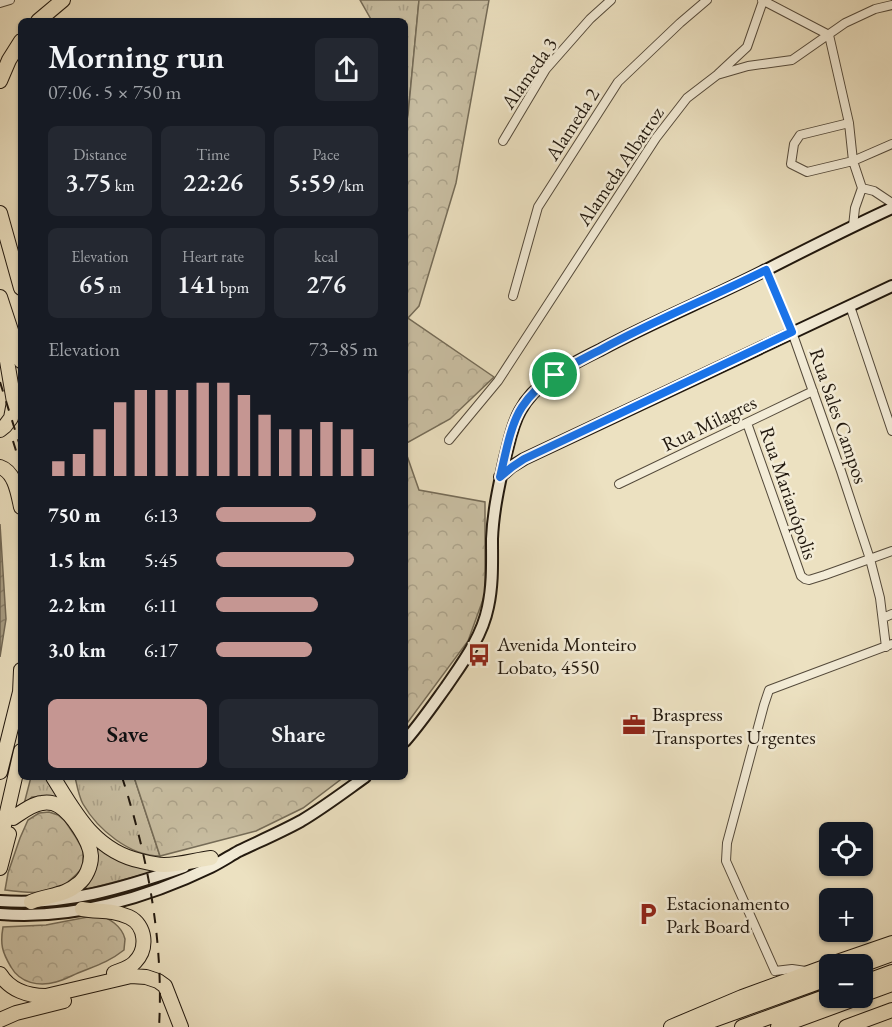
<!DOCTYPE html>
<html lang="en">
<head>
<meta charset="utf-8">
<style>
	body { margin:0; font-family:"EB Garamond",serif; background:#242831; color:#f1f3f6; height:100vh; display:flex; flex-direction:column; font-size:22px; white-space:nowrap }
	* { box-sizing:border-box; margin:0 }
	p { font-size:20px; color:#9ea1a6 }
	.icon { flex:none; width:33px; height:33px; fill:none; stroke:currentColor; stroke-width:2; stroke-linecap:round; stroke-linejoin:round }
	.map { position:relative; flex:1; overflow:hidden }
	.drawer { position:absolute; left:18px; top:18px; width:390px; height:762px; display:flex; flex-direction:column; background:#171b24; border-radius:9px; box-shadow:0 2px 4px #0004 }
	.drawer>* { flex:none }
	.buttons { position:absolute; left:819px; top:822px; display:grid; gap:12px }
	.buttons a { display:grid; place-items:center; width:54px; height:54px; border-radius:9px; background:#171b24; box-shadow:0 2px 4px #0004; font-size:30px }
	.pin { position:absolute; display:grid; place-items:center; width:51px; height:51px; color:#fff; margin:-26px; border:3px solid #fff; border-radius:50%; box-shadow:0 2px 6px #0007 }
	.round { display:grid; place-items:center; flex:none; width:63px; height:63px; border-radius:9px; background:#242831 }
	.overview { display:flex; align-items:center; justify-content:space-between; height:102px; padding:0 30px }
	h1 { font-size:33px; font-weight:600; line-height:45px }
	.stats { display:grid; grid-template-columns:repeat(3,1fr); gap:9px; height:102px; padding:6px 30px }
	.stats div { display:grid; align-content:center; border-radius:9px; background:#242831; text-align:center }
	.stats b { font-size:26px; font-weight:600 }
	.stats small { font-size:16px; font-weight:400 }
	.stats p { font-size:16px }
	.chart { height:168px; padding:12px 30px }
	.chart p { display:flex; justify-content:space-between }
	.chart svg { width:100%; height:108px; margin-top:6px; stroke:#c59692; stroke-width:6 }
	.cta { display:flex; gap:12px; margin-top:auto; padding:12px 30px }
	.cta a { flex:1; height:69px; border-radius:9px; background:#c59692; color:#111; font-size:24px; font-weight:600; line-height:69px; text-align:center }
	.cta a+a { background:#242831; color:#f1f3f6 }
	ul { padding:0 30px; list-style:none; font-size:20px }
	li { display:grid; grid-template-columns:96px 72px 1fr; align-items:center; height:45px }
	li i { height:15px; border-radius:8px; background:#c59692 }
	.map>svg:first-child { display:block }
	.grass { fill:url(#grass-tufts); stroke:#756c58; stroke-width:1.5 }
	.forest { fill:url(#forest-crowns); stroke:#756c58; stroke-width:1.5 }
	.water { fill:url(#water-waves); stroke:#716855; stroke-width:1.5 }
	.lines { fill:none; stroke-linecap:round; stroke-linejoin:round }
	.street-casing { stroke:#544a3b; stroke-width:10 }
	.secondary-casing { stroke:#21180e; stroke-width:14 }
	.highway-casing { stroke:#21180e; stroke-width:16 }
	.street { stroke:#f3ecd7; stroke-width:8 }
	.secondary { stroke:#f3ecd7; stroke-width:10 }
	.highway { stroke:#ece1c1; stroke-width:14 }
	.rail { stroke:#21180e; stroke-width:2; stroke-dasharray:10 10; stroke-linecap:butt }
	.route-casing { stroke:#fff; stroke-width:12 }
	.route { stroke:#1a73e8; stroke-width:8 }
	.labels { text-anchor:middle; stroke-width:5; stroke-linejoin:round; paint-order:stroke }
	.street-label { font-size:20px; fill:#21180e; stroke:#f3ecd7 }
	.poi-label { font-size:20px; fill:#21180e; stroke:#f3ecd7; text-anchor:start }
</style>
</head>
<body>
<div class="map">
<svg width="892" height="1027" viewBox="0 0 892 1027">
	<defs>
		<pattern id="grass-tufts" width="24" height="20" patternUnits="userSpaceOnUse" patternTransform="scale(1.5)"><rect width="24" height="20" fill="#c9bfa3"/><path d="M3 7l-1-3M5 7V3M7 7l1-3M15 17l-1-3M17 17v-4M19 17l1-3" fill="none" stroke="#aca38b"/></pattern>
		<pattern id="forest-crowns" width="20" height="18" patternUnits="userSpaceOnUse" patternTransform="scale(1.5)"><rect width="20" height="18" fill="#c9bfa3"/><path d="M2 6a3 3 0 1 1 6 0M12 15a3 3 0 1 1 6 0" fill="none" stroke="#aca38b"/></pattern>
		<pattern id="water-waves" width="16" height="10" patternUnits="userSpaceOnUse" patternTransform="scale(1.5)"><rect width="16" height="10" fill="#a79d84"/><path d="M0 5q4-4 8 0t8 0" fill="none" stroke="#887f6a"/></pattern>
	</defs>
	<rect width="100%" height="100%" fill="#ece1c1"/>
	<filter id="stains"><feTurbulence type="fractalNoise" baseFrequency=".00333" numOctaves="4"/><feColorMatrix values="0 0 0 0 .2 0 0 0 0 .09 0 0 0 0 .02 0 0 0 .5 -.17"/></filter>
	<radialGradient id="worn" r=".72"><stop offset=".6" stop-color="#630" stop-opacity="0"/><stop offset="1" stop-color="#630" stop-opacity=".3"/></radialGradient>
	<path class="grass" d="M360,0H419L408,115L405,129V21H372Z
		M31,777H49L100,843L172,867L84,890C96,874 95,863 93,845L45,797H32L24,804Z
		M75,777H134L160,856C130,856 98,830 83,804C79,797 77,786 75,777Z"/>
	<path class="forest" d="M419,0H489L456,183L419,306L408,318L494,377L450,419L405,444V129L408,115Z
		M405,450L419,490L485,502V594L468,641L405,726Z
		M134,777H344L303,808L256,831L160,856Z
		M49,812L58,815L65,821L75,836L83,850V867C79,872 74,877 69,881C52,896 27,893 5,890L8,873L20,838L28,820L39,813Z
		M98,915C109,918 122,926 125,939C125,940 124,949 124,950C109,962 95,966 78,973C71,976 64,980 56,982C39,987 20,983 11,967C2,952 0,944 3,927L46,925Z"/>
	<path class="water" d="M0,524L6,619L0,657Z"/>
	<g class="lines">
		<g class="street-casing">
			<path id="street" d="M762,0L829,35L849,123L853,161L862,188L855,208L853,226
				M0,3L10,0
				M718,74L747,47L763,1
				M849,123L800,135L794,144L791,164L807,172L853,161L892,144
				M503,141L546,69L590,19L611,0
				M862,188L874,191L892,203
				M766,270L792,332L841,471L870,559L880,598L886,647
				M513,296L538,207L618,82L680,23L707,0
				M850,306L892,431
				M747,423L801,576L805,579L809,580L825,575L892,551
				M449,440L498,381L656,138L687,98L717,75L748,66L792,60L845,23L875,9L892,5
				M619,484L813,391
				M883,618L892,614
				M775,971L726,861L727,843L764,705L769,690L892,644
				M775,971L792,969L806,971"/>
		</g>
		<g class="secondary-casing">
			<path id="secondary" d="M500,477L511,467L524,459L892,286
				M405,741C420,724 433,705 446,687C463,662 482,637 488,607C493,584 492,562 492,539C493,512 499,485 505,458C509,443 512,425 520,411C536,380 573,364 602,349C654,321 709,299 762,272C805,250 848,228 892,208
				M0,901C65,906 123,888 184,867
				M0,914C72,920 147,898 211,867C221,862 230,856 239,851C260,841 281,832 301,821C323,808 344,792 365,777"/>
		</g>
		<g class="highway-casing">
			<path id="highway" d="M38,21L63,0
				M0,81L9,60L21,41
				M0,213L21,288
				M0,297L21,361
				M0,320L14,402L11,418L5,426L0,430
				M0,467C15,472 18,493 21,507
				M20,693L21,670
				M0,772L21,688
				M53,777C76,814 95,851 141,861C149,863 157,865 164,865C180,865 195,860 211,858
				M13,818C22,812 32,804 42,803C48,802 54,803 59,806C72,814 90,841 91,856C91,866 86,878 78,884C65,896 47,895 31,902
				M0,843L21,751
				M0,868L9,834
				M82,909C100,912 111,909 129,917C146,925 148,949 135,962C130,968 121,970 114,973
				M831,964L892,943
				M862,965L892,954
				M0,974C10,990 28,996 46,996L131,976L146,977L158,981L165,986L181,1027
				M862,983L892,972
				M862,995L892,984
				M0,1020L16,1013L64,1001
				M671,1027L742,997L830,965
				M694,1027L830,978
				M742,1027L830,995
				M778,1027L857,998
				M846,1027L892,1010"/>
		</g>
		<use href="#street" class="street"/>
		<use href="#secondary" class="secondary"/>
		<use href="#highway" class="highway"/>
		<path class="rail" d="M0,382L21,449
			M13,441L21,467
			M122,777C148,857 164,943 159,1027"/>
	</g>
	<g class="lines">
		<g class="route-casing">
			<path id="route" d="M766,270L792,332L524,459L512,467L500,477C505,457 510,425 522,407C540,379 573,364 602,349C655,320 712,297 766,270Z"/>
		</g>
		<use href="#route" class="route"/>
	</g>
	<defs>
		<g id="bus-bare" transform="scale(1.8)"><path d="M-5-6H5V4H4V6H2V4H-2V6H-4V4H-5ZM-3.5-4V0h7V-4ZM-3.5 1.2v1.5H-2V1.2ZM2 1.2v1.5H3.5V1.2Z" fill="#8f2418" stroke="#f3ecd7" stroke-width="2.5" paint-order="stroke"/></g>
		<g id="office-bare" transform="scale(1.8)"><path d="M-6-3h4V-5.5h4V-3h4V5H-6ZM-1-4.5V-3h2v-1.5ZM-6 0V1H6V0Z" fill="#8f2418" stroke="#f3ecd7" stroke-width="2.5" paint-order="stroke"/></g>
		<g id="parking-bare" transform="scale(1.8)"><path d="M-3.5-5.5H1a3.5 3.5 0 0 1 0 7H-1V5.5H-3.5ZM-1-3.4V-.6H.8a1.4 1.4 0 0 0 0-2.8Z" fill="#8f2418" stroke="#f3ecd7" stroke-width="2.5" paint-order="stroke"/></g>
	</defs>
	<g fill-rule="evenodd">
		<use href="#bus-bare" x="479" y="655"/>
		<use href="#office-bare" x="634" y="725"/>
		<use href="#parking-bare" x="648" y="914"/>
	</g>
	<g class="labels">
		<g class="street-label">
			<text transform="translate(529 73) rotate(-55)" y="7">Alameda 3</text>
			<text transform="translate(572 124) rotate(-57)" y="7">Alameda 2</text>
			<text transform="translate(620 166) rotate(-56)" y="7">Alameda Albatroz</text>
			<text transform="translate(839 416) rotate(71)" y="7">Rua Sales Campos</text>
			<text transform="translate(709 423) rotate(-26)" y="7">Rua Milagres</text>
			<text transform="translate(789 493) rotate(71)" y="7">Rua Marianópolis</text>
		</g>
		<g class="poi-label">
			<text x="497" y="651">Avenida Monteiro<tspan x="497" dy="23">Lobato, 4550</tspan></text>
			<text x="652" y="721">Braspress<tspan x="652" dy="23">Transportes Urgentes</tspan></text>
			<text x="666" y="910">Estacionamento<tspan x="666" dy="23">Park Board</tspan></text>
		</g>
	</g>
	<rect width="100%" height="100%" filter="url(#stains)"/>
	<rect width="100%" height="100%" fill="url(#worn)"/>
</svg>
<div class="buttons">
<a><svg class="icon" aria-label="locate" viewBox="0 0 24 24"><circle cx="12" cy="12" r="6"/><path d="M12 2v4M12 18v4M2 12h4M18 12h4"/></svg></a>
<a>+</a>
<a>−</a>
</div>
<div class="pin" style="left:555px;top:375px;background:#1e9e55"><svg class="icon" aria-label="arrive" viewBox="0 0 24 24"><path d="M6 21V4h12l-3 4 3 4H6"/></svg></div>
<section class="drawer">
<div class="overview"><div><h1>Morning run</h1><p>07:06 · 5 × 750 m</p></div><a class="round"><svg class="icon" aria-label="share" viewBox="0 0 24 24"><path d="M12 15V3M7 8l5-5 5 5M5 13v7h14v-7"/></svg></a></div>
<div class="stats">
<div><p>Distance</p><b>3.75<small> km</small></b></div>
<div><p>Time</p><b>22:26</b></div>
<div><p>Pace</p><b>5:59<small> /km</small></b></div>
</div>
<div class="stats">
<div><p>Elevation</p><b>65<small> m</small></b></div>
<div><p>Heart rate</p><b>141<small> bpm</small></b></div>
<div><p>kcal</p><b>276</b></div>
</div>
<div class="chart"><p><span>Elevation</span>73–85 m</p>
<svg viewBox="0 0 160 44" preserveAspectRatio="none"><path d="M5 44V38M15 44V35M25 44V25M35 44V14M45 44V9M55 44V9M65 44V9M75 44V6M85 44V6M95 44V11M105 44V19M115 44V25M125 44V25M135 44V22M145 44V25M155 44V33"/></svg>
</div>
<ul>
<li><b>750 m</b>6:13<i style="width:62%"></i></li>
<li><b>1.5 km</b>5:45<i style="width:85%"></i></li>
<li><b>2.2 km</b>6:11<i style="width:63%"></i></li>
<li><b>3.0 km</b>6:17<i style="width:59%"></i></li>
</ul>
<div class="cta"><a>Save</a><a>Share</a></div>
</section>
</div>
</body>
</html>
